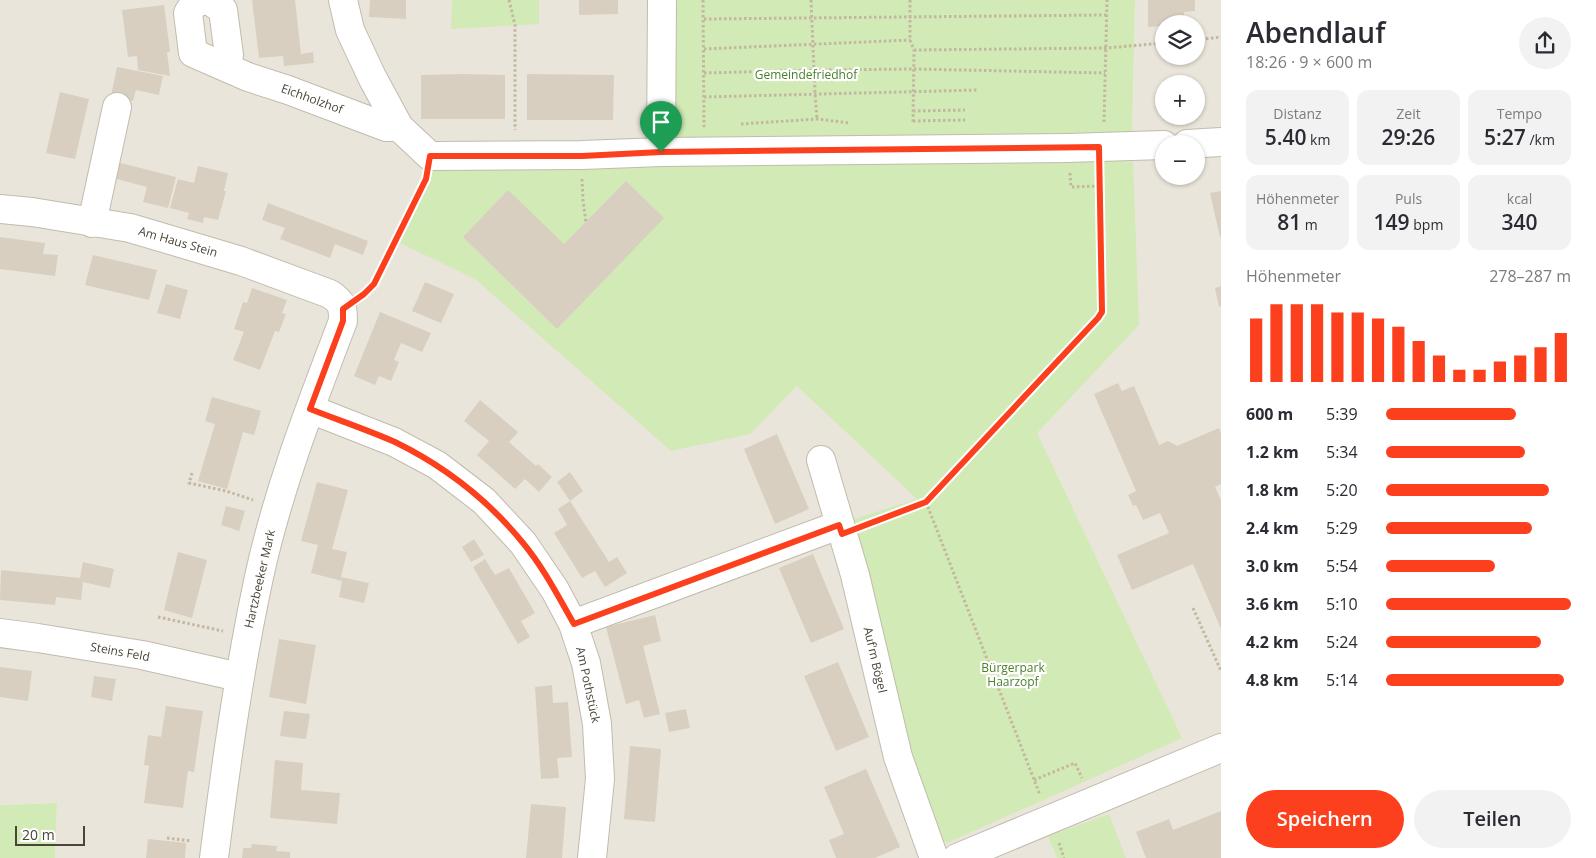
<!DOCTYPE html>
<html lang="de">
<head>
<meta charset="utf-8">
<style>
	body { margin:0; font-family:"Open Sans",sans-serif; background:#f2f2f3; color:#2b2b33; height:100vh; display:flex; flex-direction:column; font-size:19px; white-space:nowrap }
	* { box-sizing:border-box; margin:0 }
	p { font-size:16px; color:#7c7c81 }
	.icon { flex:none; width:28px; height:28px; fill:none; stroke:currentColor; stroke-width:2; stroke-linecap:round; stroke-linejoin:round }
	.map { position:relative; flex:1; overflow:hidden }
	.sheet { display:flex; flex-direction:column; background:#fff; width:375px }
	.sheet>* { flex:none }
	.controls { position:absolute; left:1155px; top:15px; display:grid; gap:10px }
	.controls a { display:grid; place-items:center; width:50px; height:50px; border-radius:50%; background:#fff; box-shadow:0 1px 4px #0004; font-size:25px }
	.scale { position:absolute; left:15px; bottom:12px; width:70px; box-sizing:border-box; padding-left:5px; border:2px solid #4b4439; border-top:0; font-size:14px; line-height:18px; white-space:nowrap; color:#4b4439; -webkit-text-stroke:4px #fff; paint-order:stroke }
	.pin { position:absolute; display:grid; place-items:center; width:42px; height:42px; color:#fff; margin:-51px -21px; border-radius:50% 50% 50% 0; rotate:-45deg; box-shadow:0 0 5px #0007 }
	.pin .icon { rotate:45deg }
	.round { display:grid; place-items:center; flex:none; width:52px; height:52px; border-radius:26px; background:#f2f2f3 }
	.headline { display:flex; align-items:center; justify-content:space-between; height:85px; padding:0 25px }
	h1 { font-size:28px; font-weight:600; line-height:38px }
	.stats { display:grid; grid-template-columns:repeat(3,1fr); gap:8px; height:85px; padding:5px 25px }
	.stats div { display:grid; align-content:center; border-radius:12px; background:#f2f2f3; text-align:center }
	.stats b { font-size:21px; font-weight:600 }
	.stats small { font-size:14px; font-weight:400 }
	.stats p { font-size:14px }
	.chart { height:140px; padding:10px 25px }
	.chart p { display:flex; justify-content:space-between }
	.chart svg { width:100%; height:90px; margin-top:5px; stroke:#fc3f1d; stroke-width:6 }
	.button { display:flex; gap:10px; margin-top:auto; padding:10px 25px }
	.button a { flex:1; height:58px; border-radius:30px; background:#fc3f1d; color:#fff; font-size:20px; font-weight:600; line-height:58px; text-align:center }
	.button a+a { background:#f2f2f3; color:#2b2b33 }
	ul { padding:0 25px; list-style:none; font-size:16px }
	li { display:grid; grid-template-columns:80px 60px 1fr; align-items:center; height:38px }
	li i { height:12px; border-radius:6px; background:#fc3f1d }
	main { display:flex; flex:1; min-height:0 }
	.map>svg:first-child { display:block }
	.residential { fill:#eae5da; fill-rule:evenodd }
	.green { fill:#d2eab5 }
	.building { fill:#d8cfc1 }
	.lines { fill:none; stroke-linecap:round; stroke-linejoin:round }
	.minor-casing { stroke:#c2bbae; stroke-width:30 }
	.path { stroke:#c4b79f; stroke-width:3; stroke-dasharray:2.5 2.5; stroke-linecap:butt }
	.minor { stroke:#fff; stroke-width:28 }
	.route-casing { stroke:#fff; stroke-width:10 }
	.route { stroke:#fc3f1d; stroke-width:6 }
	.labels { text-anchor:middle; stroke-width:4.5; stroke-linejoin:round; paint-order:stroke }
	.park-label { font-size:12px; fill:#4a7f2a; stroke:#fff }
	.street-label { font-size:12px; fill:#4b4439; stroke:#fff }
</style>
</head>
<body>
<main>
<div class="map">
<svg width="1221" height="858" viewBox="0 0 1221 858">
	<rect width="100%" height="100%" fill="#f6f3ec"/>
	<path class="residential" d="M0,0H686L1132,145L1135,0H1221V858H55L57,803L0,805ZM1164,24H1196V56H1164ZM1164,84H1196V116H1164ZM1164,144H1196V176H1164Z"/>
	<path class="green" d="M452,0H539V24L451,29Z
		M664,0H1135L1132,145L662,151Z
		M1012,152L1133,162L1139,325L1037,433L1182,738L947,843L938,838L899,736L845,522L917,499L797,386L750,434L671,451L475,279L400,243L430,181L432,161Z
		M57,803L55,858H0V805Z
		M1109,814L1126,858H1057L1048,836Z"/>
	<path class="building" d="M252,0H295L301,54L313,52L314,63L284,66L283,56L259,58Z
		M370,0H406V19L369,17Z
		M579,0H618V14L579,15Z
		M1148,0H1195V11L1184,12V24H1164V26L1148,27Z
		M164,5L170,52H167L170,76L138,70L137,56L128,57L122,10Z
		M117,67L163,76L159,95L136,90L133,101L111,96Z
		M463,74L505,75V119H421V75Z
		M527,74L614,75L613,120H527Z
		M60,92L89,99L75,159L46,153Z
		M117,162L176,177L168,208L143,202L147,187L113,178Z
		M198,166L228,173L224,191H226L218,220L204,217L203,223L187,219L189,213L170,208L178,179L194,183Z
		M626,181L664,218L557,329L463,237L508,190L564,244Z
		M1221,191V237H1220L1210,193Z
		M268,203L368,241L363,255L335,244L330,258L280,239L285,228L262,220Z
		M0,237L45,243L43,254L58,255L55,276L0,269Z
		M93,255L157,270L149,300L85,285Z
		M425,282L454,294L441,323L412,311Z
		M166,284L188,290L180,319L157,313Z
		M1221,286V306L1219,307L1215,288Z
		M252,288L287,300L282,313L286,314L279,332L275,331L260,370L233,360L244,332L234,329L243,302L247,303Z
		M380,312L431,333L422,352L401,343L394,360L399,362L391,381L379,376L375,385L354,376Z
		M1118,383L1122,391L1134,386L1159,445L1168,441L1177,446L1219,428L1221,433V484L1215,487L1221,500V629L1193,564L1132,590L1117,555L1169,533L1160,513L1143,520L1136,505L1133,506L1128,495L1136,491L1094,394Z
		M212,397L261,411L254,435L243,432L227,489L198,481L215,424L205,421Z
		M480,400L518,432L509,442L536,466L538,464L552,477L539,492L525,479L515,489L477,455L489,441L464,421Z
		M777,434L809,509L775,524L744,449Z
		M570,472L583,491L570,501L557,482Z
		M317,482L348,490L332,549L347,552L341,577L369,583L364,603L339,597L342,581L311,573L318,545L301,541Z
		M570,501L609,562L617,557L627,573L605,587L595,571L582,578L554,533L567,525L558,509Z
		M226,506L245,511L239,531L221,525Z
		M474,539L484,555L471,562L462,547Z
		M178,552L207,560L192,618L164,610Z
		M813,554L844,629L811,643L779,568Z
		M485,559L495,575L509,568L535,613L521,621L530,637L518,644L473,567Z
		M83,562L114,569L110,588L83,582L81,600L56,597L55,605L0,600L1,570L80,578Z
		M655,615L661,641L643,646L660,714L644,718L639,700L626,704L606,627Z
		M279,639L316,645L306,704L269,697Z
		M838,662L869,737L836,751L804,676Z
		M0,667L32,671L28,701L0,697Z
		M94,676L116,679L112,701L91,697Z
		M552,685L553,703L568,702L572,757L557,758L559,778L541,779L535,687Z
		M166,706L203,711L194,772L188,771L183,808L144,803L149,766L144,765L148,735L161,737Z
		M686,709L690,728L669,732L665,713Z
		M284,711L310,714L306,739L280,736Z
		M630,746L661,749L655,822L624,819Z
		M275,760L303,763L301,790L340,793L337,824L270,818Z
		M866,769L900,847L875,858H836L829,840L844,834L824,787Z
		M531,804L566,807L562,858H526Z
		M1221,811V858H1146L1136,832L1169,819L1173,830Z
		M148,839L186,843L185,858H146Z
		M252,844L277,846L276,851L290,852V858H242L243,848H251Z"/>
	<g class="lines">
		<g class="minor-casing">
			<path id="minor" d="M204,0L194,4L188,13L193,53L248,77L288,90L386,127H399
				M209,0L223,10L229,55L226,66
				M343,0L350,30L372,77L399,127L430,156L582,155L661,152L1067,148L1164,145
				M1187,144L1221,142
				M661,152L662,0
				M0,209L32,212L130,228L241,261L330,294C342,302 343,306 343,321C311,405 278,489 259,577C239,670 226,764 214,858
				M92,223L117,107
				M310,409L394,442L437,465L484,501L523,543L555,590L573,624L586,663L597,724L600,779L592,858
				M821,460L855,575L898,757L934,858
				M573,624L839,525
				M0,633L38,638L142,655L239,677
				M957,858L1221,748"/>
		</g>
		<path class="path" d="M509,0L515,25V130
			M703,0L704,126H705
			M811,0L815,93L817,119
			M910,0V40L914,50L913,124
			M704,19L1106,15
			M1196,40L1221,37
			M704,49L910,40
			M914,50L1106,48L1164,43
			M704,73L814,70L914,69L1105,73
			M704,97L978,90
			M913,111L965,110
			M913,121L965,120
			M1104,122L1107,0
			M741,124L817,119L850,123
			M1070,173L1071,187L1100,186
			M582,179L583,201L586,222
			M365,294L374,284L426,179
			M192,473L189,483L226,491L253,500
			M926,502L1040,795
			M866,525L926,502L1099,318L1102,312L1100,173
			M1193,608L1221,671
			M158,617L223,631
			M1034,780L1075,763L1082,778
			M167,838L191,841
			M1059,843L1064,858"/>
		<use href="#minor" class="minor"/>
	</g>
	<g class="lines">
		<g class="route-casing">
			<path id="route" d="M1099,147L1102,312L1098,318L926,502L842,534L839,525L574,624C558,596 543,567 523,543C489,501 444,466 395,442C368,430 338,420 310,409L343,321V309L364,294L374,284L426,179L430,156H582L661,152Z"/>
		</g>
		<use href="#route" class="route"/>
	</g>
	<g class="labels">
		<g class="park-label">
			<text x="806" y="79">Gemeindefriedhof</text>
			<text x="1013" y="672">Bürgerpark<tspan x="1013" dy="14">Haarzopf</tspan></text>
		</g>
		<g class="street-label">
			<text transform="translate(312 99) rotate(20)" y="4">Eichholzhof</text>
			<text transform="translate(178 242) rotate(16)" y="4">Am Haus Stein</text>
			<text transform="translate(260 579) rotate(-77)" y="4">Hartzbeeker Mark</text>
			<text transform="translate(120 652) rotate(10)" y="4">Steins Feld</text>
			<text transform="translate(875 660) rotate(77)" y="4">Auf'm Bögel</text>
			<text transform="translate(588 685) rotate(78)" y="4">Am Pothstück</text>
		</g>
	</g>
</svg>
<div class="controls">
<a><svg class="icon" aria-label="layers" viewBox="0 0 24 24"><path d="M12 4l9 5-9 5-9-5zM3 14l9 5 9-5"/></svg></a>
<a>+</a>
<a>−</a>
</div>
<div class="scale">20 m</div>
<div class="pin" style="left:661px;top:152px;background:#1e9e55"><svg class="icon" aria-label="arrive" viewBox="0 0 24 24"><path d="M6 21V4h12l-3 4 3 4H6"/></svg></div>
</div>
<section class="sheet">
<div class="headline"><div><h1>Abendlauf</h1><p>18:26 · 9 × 600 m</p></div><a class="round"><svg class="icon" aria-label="share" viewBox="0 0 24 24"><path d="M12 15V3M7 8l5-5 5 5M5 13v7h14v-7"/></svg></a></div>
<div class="stats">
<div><p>Distanz</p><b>5.40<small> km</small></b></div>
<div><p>Zeit</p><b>29:26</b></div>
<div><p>Tempo</p><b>5:27<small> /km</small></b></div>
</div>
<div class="stats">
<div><p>Höhenmeter</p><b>81<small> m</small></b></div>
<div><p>Puls</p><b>149<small> bpm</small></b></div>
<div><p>kcal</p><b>340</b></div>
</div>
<div class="chart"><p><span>Höhenmeter</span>278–287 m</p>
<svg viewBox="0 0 160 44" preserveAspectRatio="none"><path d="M5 44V13M15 44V6M25 44V6M35 44V6M45 44V10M55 44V10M65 44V13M75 44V17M85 44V24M95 44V31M105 44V38M115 44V38M125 44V34M135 44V31M145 44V27M155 44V20"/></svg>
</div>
<ul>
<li><b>600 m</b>5:39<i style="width:70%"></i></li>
<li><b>1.2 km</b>5:34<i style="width:75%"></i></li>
<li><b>1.8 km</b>5:20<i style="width:88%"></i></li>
<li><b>2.4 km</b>5:29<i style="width:79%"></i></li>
<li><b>3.0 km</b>5:54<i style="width:59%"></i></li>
<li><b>3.6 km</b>5:10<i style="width:100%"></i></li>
<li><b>4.2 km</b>5:24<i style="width:84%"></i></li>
<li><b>4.8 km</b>5:14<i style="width:96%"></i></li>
</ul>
<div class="button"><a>Speichern</a><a>Teilen</a></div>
</section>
</main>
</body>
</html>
